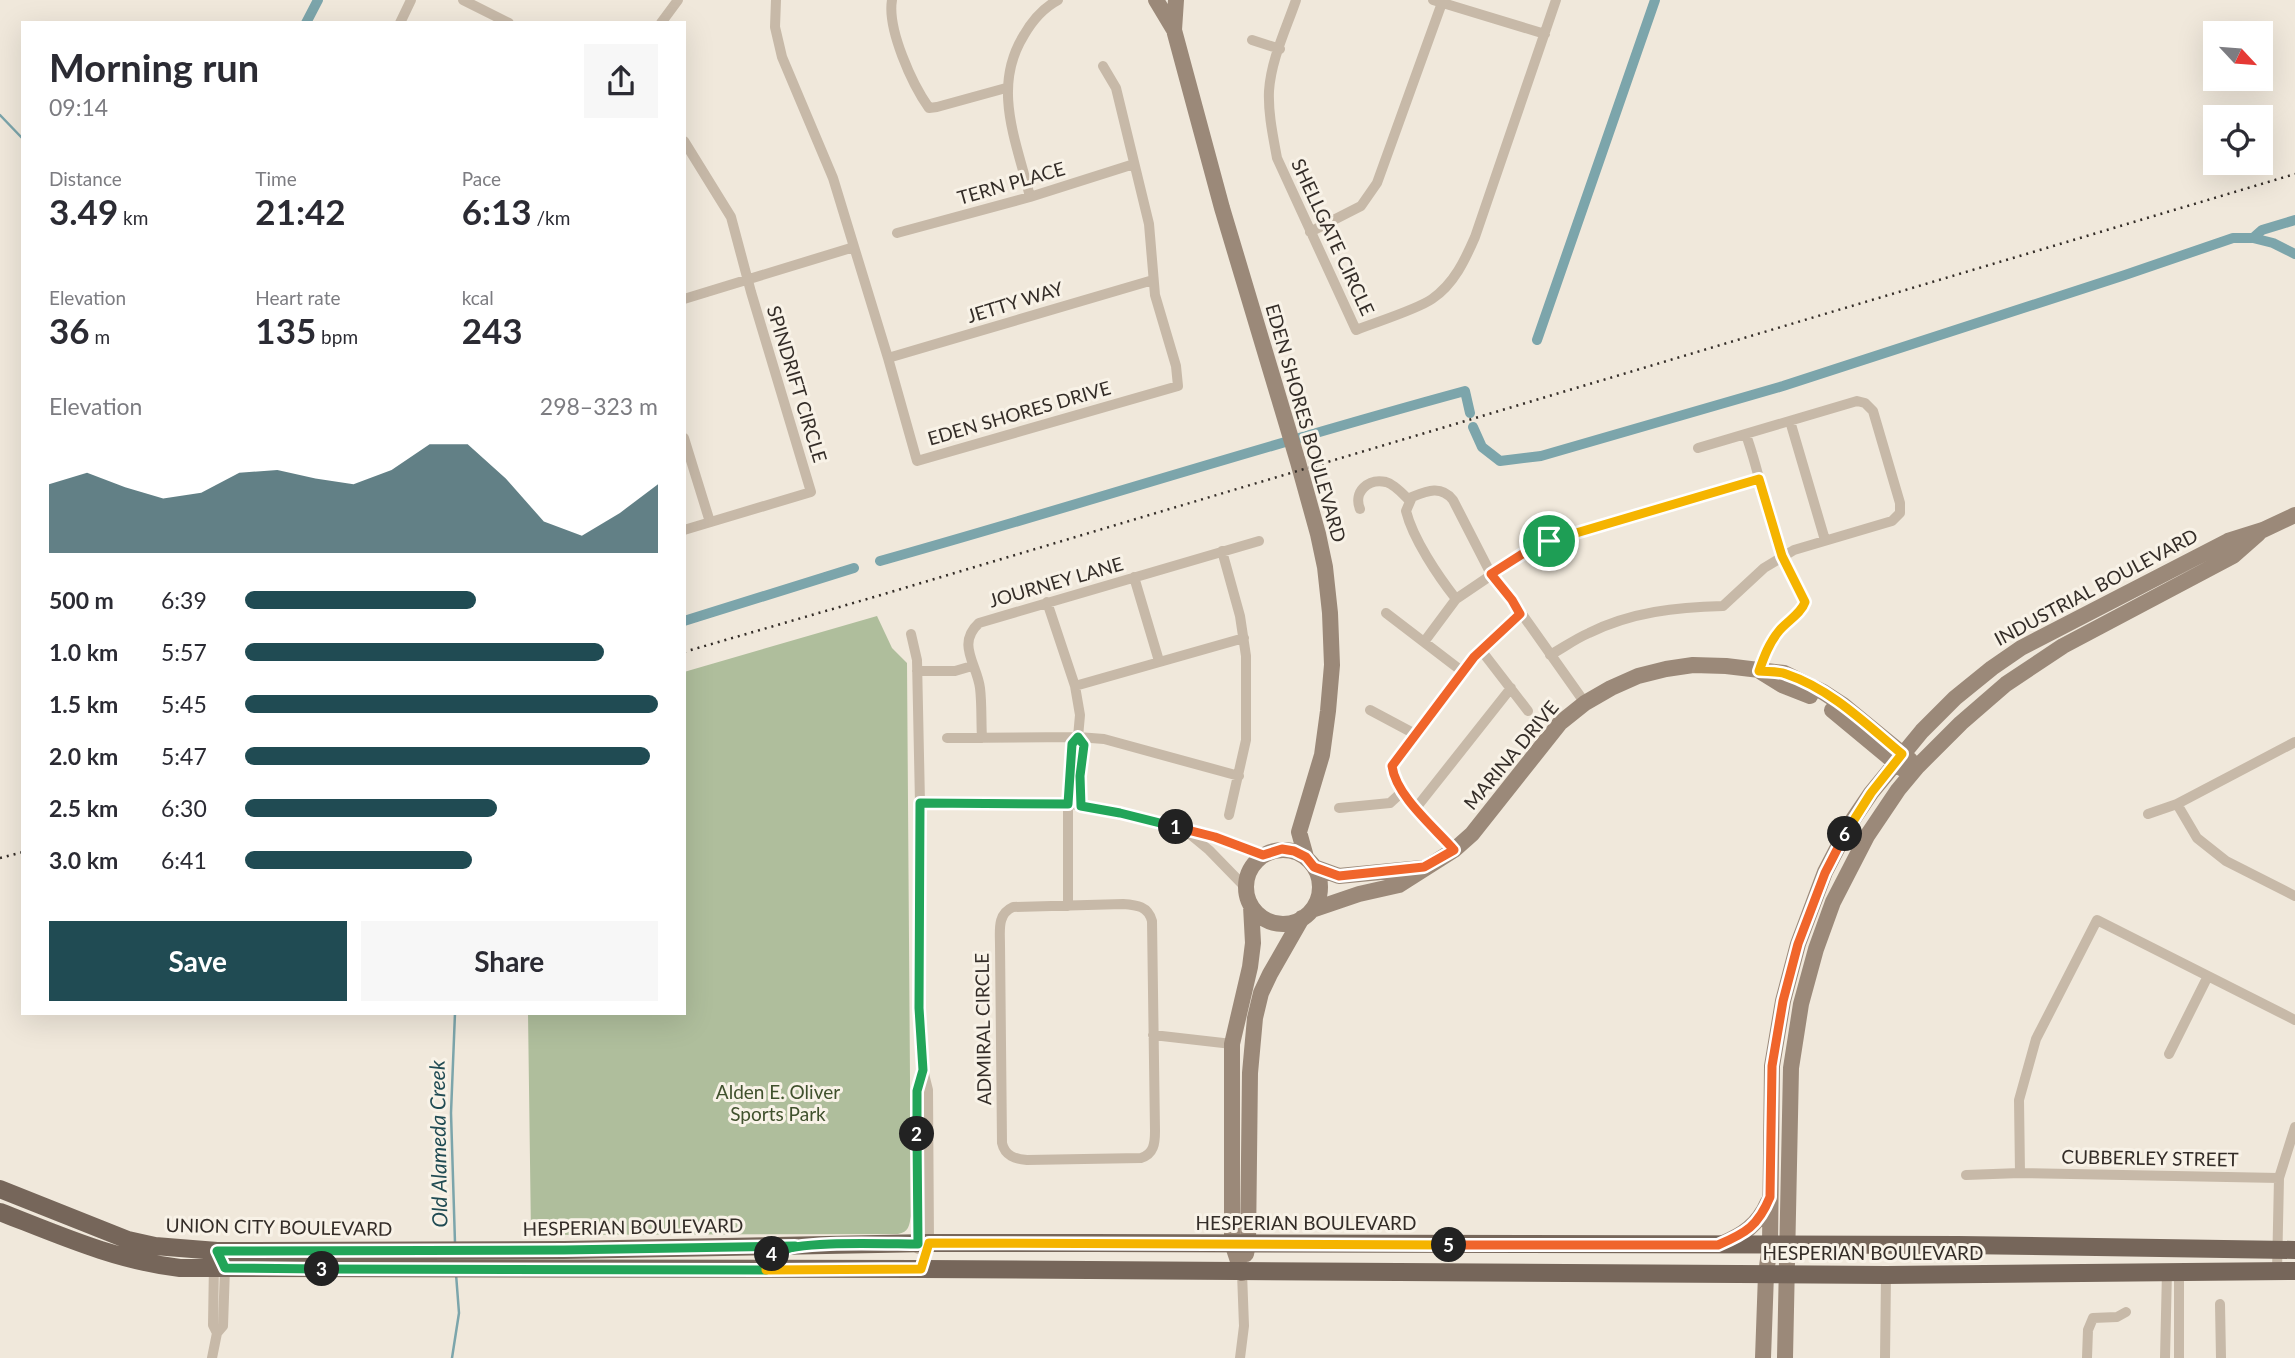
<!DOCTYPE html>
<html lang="en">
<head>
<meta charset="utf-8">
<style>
	body { margin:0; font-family:Lato,sans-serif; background:#f7f7f7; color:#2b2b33; height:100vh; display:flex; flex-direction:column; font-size:26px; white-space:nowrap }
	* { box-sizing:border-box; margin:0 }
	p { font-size:23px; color:#7c7c81 }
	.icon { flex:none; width:38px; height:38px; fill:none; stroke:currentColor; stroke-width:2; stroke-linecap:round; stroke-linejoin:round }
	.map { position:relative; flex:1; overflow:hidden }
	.drawer { position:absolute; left:21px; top:21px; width:665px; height:994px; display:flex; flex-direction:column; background:#fff; border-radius:0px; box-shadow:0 7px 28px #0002 }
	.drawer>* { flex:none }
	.needle { width:46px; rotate:116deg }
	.controls { position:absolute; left:2203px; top:21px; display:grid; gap:14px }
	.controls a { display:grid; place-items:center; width:70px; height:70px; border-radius:0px; background:#fff; box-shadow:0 7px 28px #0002; font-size:35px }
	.pin { position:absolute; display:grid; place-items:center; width:60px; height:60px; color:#fff; margin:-30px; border:4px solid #fff; border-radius:50%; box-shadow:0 2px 7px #0007 }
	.km { position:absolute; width:35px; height:35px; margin:-18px; border-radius:50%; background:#222; color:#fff; font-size:19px; line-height:35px; text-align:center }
	.round { display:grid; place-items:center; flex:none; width:74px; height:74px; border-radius:0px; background:#f7f7f7 }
	.summary { display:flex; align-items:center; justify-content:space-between; height:119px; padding:0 28px }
	h1 { font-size:38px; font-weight:700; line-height:52px }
	.stats { display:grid; grid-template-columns:repeat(3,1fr); gap:10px; height:119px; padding:7px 28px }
	.stats div { display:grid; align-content:center }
	.stats b { font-size:35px; font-weight:700 }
	.stats small { font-size:19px; font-weight:400 }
	.stats p { font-size:19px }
	.chart { height:196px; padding:14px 28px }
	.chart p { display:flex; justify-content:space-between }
	.chart svg { width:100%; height:126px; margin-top:7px; fill:#204b53; opacity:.7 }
	.cta { display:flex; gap:14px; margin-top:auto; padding:14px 28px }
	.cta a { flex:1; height:80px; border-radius:0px; background:#204b53; color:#fff; font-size:28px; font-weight:700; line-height:80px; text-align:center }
	.cta a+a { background:#f7f7f7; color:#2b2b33 }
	ul { padding:0 28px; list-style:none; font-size:23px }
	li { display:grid; grid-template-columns:112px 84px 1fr; align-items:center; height:52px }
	li i { height:18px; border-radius:9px; background:#204b53 }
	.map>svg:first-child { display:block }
	.green { fill:#afbe9c }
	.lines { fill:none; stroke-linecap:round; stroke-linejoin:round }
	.stream { stroke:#7ca5ab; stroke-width:2.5 }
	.canal { stroke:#7ca5ab; stroke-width:10 }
	.street { stroke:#c7b9a8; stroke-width:10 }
	.secondary { stroke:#9b8979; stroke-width:16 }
	.primary { stroke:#76665a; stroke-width:18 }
	.rail { stroke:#342d28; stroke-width:2.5; stroke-dasharray:2 5; stroke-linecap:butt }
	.split-1-casing { stroke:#fff; stroke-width:14 }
	.split-2-casing { stroke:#fff; stroke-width:14 }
	.split-3-casing { stroke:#fff; stroke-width:14 }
	.split-4-casing { stroke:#fff; stroke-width:14 }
	.split-5-casing { stroke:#fff; stroke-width:14 }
	.split-6-casing { stroke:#fff; stroke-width:14 }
	.split-7-casing { stroke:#fff; stroke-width:14 }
	.split-1 { stroke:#f0652b; stroke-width:9 }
	.split-2 { stroke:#22a559; stroke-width:9 }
	.split-3 { stroke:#22a559; stroke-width:9 }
	.split-4 { stroke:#22a559; stroke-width:9 }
	.split-5 { stroke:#f5b400; stroke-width:9 }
	.split-6 { stroke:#f0652b; stroke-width:9 }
	.split-7 { stroke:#f5b400; stroke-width:9 }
	.labels { text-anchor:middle; stroke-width:6; stroke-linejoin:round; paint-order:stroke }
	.street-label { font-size:19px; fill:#342d28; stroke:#f8f2e7 }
	.park-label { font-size:19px; fill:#40512d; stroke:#f8f2e7 }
	.water-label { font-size:21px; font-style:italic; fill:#204b53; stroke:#f8f2e7 }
</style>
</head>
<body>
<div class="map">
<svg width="2295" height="1358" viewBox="0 0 2295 1358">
	<rect width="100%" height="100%" fill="#f0e8db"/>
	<path class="green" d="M877,616L892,648L907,663L911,1216C909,1226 909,1232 898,1234L531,1235L528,1013H684V672Z"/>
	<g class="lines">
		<path class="stream" d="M0,115L23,139
			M455,1243L451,1113L455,1013
			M452,1358L459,1313L456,1274"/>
		<path class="canal" d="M306,23L318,0
			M2253,238L2262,230L2295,220
			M1537,340L1655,0
			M1473,427L1482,447L1500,461L1541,456L1783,386L2125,275L2233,238H2253L2273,243L2295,254
			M880,561C1076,506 1269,444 1465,391L1470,413
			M684,621L854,568"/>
		<path class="street" d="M463,0L509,23
			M776,0L775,27L782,57L833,178L888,358L917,461L1178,386L1176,366L1155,295L1149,224L1116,88L1103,66
			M892,0C887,29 912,84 929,108L937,107L1006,88
			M1296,0C1286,29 1271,60 1269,91C1268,113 1273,136 1277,158L1356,330C1376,322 1416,310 1432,299C1454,284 1465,260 1475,237L1556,0
			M1433,0L1545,34
			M400,23L411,0
			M661,23L678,0
			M1252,40L1280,49
			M684,141L731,217L751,292L811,492L684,530
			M1030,197C1017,142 991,88 1024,35C1032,21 1043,8 1058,0
			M1310,232L1361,206L1377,183L1443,0
			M897,233L1030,197L1134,164
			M684,299L854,247
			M888,358L1153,280
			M1790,421L1825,540
			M1746,435C1760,473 1766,515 1781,554C1788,570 1801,585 1805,602C1801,614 1787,621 1779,631C1769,643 1764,657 1759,671
			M684,438L710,522
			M1360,509C1353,492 1368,478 1386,482C1394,484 1403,494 1409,500
			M1222,551L1240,616L1246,656V740L1229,815
			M1134,577L1159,661
			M1456,599C1438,576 1413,539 1406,511L1412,497C1427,491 1441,485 1453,500L1491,574L1512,600L1585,703
			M1047,602L1075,686L1080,715L1078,737L1072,745L1068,799V906
			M1386,613L1463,672
			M911,634L917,660L920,803L919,1008L923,1070L928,1090L929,1243L921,1269
			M1424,642L1456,599L1527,551L1549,541L1759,479
			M1481,650L1528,711
			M1550,655C1563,648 1575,639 1589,633C1631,612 1677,607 1723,606L1764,568L1794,550L1892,521L1900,513V503L1873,411L1865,403L1857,401L1698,448
			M917,671H955L972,666
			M1075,686L1244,638
			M1370,710L1415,734
			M1078,737L1084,745L1080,776L1081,806
			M947,738L1078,737L1104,739L1239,776
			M982,738C981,722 982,704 980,688C977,664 956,644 979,623L1259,541
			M920,803L1072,804L1120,813L1215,837L1263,855
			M2177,804L2197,838L2226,861L2295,896
			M1339,808L1390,803L1402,792
			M1416,808L1511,688
			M2148,814L2177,804L2295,742
			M1186,831L1209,850L1246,888
			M1454,850C1434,827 1396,796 1392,766L1474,657L1520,614
			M1123,904C1137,905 1148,906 1152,921L1155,1131C1155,1143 1154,1154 1141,1158L1027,1160C1015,1159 1005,1156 1002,1143L1000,945C1000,930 997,914 1013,907Z
			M1153,1035L1232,1044
			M2169,1054L2208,976
			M2020,1173L2019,1100L2036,1039L2097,920L2295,1020
			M1966,1175L2020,1173L2279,1178
			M918,1249L917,1091L922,1073
			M214,1263L213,1325L217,1333
			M2277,1272L2279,1178L2295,1127
			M2220,1304L2221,1358
			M212,1358L217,1333L223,1326L225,1268L223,1263
			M1240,1358L1244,1326L1242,1273
			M1885,1358L1886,1275
			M2087,1358L2088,1330L2093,1318L2117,1317L2126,1312
			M2165,1358L2167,1271
			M2179,1358V1271"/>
		<path class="secondary" d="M1156,0L1174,30L1222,208L1298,462L1318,534L1325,567L1330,613L1332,665L1328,711L1322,755L1299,832L1306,857
			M1174,30L1176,0
			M1761,672L1782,685L1810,696
			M1832,710L1903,769
			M1246 887a37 37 0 1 1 74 0a37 37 0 1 1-74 0Z
			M1314,867L1339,876L1422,868
			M1312,910L1359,894L1399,885L1454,850L1472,834L1560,723L1585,703L1611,688L1638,676L1666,669L1693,665L1726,666L1784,673L1823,692L1843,705L1910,760
			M1721,1244C1743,1235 1758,1225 1768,1202
			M1246,1254L1248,1244L1250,1073L1255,1018L1261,993L1270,974L1302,918
			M1242,1273L1232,1243V1044L1250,967L1253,943L1251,906
			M1763,1358L1766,1274L1770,1245L1772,1066L1783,1001L1798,944L1825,872L1850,824L1871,793L1922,731L1955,698L1992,668L2021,648L2228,541L2263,530L2295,515
			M1785,1358L1791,1068L1801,1004L1816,949L1833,902L1867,836L1898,790L1918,766L1961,723L2006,684L2063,646L2233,556L2258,534"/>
		<path class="primary" d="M0,1189L128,1240L155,1246L217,1251L564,1250L929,1243H1090L1959,1245L2295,1250
			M0,1212C59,1235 117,1261 180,1268L921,1269L1886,1275L2295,1271"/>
		<path class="rail" d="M684,652L874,597L2295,174
			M0,858L23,852"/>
	</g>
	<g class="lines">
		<g class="split-1-casing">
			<path id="split-1" d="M1176,827L1215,837L1263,855L1282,849L1294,851L1306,857L1314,867L1339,876L1424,867L1454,850C1434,827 1396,796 1392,766L1474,657L1520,614L1512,600L1491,574L1527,551L1549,541"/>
		</g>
		<g class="split-2-casing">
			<path id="split-2" d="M917,1134V1091L923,1070L919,1008L920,803L1068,804L1072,744L1078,737L1084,745L1080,776L1081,806L1120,813L1176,827"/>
		</g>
		<g class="split-3-casing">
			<path id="split-3" d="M322,1269L766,1270C766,1262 768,1255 776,1252C800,1240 887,1244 918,1244L917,1134"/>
		</g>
		<g class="split-4-casing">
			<path id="split-4" d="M322,1269L225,1268L217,1251L564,1250L795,1246L772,1254"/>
		</g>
		<g class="split-5-casing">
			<path id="split-5" d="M772,1254L766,1264V1270L921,1269L929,1243L1449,1245"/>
		</g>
		<g class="split-6-casing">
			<path id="split-6" d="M1449,1245H1718C1746,1233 1758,1226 1770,1197L1772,1066L1783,1001L1798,944L1825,873L1845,834"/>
		</g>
		<g class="split-7-casing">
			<path id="split-7" d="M1549,541L1759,479L1782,556L1805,602C1801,614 1787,621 1779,631C1769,643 1764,657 1759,671C1767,672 1778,671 1786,674C1831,689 1866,724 1902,754L1871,793L1845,834"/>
		</g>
		<use href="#split-1" class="split-1"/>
		<use href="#split-2" class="split-2"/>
		<use href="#split-3" class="split-3"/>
		<use href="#split-4" class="split-4"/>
		<use href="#split-5" class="split-5"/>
		<use href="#split-6" class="split-6"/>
		<use href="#split-7" class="split-7"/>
	</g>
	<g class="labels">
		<g class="street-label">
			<text transform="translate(1011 183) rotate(-16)" y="7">TERN PLACE</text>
			<text transform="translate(1333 237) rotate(65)" y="7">SHELLGATE CIRCLE</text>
			<text transform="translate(1015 302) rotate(-17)" y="7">JETTY WAY</text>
			<text transform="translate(797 384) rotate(73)" y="7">SPINDRIFT CIRCLE</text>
			<text transform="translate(1019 413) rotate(-16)" y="7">EDEN SHORES DRIVE</text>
			<text transform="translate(1306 423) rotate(74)" y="7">EDEN SHORES BOULEVARD</text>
			<text transform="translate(1056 582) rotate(-16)" y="7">JOURNEY LANE</text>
			<text transform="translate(2096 587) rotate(-28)" y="7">INDUSTRIAL BOULEVARD</text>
			<text transform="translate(1511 755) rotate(-50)" y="7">MARINA DRIVE</text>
			<text transform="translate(983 1029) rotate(-91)" y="7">ADMIRAL CIRCLE</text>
			<text transform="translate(2150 1158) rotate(1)" y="7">CUBBERLEY STREET</text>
			<text x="1306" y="1230">HESPERIAN BOULEVARD</text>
			<text transform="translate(279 1227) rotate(1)" y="7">UNION CITY BOULEVARD</text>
			<text transform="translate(633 1227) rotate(-1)" y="7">HESPERIAN BOULEVARD</text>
			<text x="1873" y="1260">HESPERIAN BOULEVARD</text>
		</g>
		<g class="park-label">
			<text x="778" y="1099">Alden E. Oliver<tspan x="778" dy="22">Sports Park</tspan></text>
		</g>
		<g class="water-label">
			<text transform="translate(439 1144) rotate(-91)" y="7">Old Alameda Creek</text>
		</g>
	</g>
</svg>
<div class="controls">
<a><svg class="needle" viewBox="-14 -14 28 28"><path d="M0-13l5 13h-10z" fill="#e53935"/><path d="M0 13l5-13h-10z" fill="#7c7c81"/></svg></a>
<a><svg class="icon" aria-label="locate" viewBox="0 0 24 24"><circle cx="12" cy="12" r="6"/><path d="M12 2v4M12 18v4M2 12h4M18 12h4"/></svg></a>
</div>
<div class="pin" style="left:1549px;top:541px;background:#1e9e55"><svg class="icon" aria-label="arrive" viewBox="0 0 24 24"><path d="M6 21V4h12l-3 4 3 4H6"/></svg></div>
<b class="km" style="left:1176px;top:827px">1</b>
<b class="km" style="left:917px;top:1134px">2</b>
<b class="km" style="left:322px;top:1269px">3</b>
<b class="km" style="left:772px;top:1254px">4</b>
<b class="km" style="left:1449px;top:1245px">5</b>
<b class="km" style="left:1845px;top:834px">6</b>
<section class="drawer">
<div class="summary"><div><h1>Morning run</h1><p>09:14</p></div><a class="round"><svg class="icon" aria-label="share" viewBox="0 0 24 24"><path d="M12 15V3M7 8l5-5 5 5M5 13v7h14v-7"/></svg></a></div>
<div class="stats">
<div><p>Distance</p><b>3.49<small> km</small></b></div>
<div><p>Time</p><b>21:42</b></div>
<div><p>Pace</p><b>6:13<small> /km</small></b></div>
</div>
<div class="stats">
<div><p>Elevation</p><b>36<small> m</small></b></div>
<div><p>Heart rate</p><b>135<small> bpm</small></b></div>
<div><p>kcal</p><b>243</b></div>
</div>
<div class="chart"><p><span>Elevation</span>298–323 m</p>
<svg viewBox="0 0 160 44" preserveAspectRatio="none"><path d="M0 44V20L10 16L20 21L30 25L40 23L50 16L60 15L70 18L80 20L90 15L100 6L110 6L120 18L130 33L140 38L150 30L160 20V44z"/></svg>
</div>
<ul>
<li><b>500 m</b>6:39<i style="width:56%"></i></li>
<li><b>1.0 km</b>5:57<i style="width:87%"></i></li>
<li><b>1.5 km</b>5:45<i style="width:100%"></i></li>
<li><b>2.0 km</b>5:47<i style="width:98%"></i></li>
<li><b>2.5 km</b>6:30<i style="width:61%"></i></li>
<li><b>3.0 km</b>6:41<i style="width:55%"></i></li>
</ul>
<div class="cta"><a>Save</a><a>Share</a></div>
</section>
</div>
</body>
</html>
